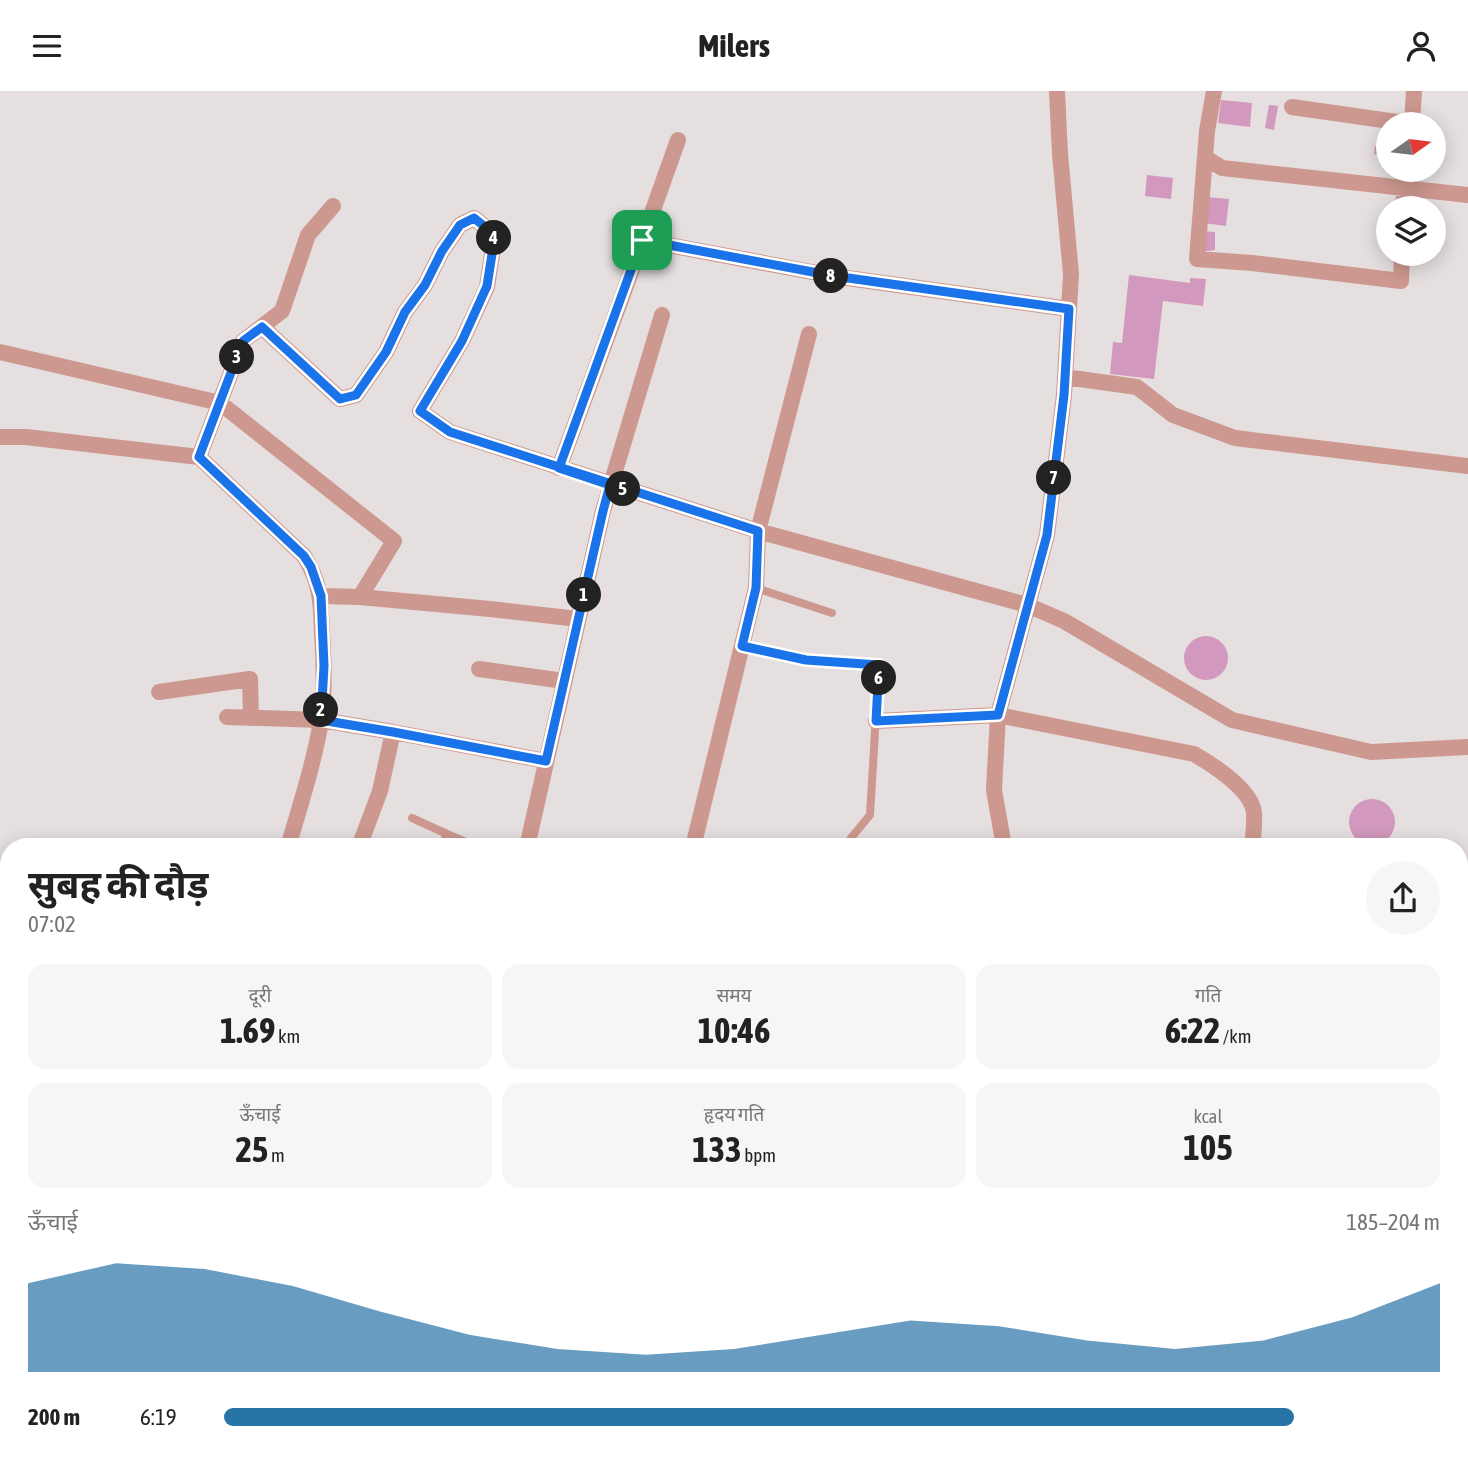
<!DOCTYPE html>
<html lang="hi">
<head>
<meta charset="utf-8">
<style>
	body { margin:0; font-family:"Asap Condensed","Noto Sans Devanagari",sans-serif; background:#f6f6f6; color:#222; height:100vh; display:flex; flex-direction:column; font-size:26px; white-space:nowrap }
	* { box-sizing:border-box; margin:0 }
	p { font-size:23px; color:#767676 }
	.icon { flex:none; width:38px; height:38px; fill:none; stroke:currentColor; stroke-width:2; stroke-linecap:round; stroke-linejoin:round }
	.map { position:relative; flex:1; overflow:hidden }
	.panel { position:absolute; left:0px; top:747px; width:1468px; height:621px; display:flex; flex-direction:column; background:#fff; border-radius:28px 28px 0 0; box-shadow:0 4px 18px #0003 }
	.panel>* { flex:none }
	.needle { width:46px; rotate:76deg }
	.controls { position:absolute; left:1376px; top:21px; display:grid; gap:14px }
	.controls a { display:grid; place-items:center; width:70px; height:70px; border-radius:50%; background:#fff; box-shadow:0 4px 18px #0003; font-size:35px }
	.pin { position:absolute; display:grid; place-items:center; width:60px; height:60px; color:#fff; margin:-30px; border-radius:14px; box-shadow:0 4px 10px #0006 }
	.km { position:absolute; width:35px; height:35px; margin:-18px; border-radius:50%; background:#222; color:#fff; font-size:19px; line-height:35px; text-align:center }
	.round { display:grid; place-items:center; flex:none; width:74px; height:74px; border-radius:37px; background:#f6f6f6 }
	.summary { display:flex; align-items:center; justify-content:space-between; height:119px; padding:0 28px }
	h1 { font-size:38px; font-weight:700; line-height:52px }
	.metrics { display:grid; grid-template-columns:repeat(3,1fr); gap:10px; height:119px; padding:7px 28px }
	.metrics div { display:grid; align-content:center; border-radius:18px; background:#f6f6f6; text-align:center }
	.metrics b { font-size:35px; font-weight:700 }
	.metrics small { font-size:19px; font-weight:400 }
	.metrics p { font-size:19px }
	.chart { height:196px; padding:14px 28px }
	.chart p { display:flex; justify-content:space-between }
	.chart svg { width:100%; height:126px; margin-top:7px; fill:#2974a7; opacity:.7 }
	ul { padding:0 28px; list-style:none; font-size:23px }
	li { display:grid; grid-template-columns:112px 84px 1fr; align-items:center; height:52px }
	li i { height:18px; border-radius:9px; background:#2974a7 }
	header { display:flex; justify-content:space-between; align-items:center; height:91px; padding:0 28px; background:#fff; font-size:32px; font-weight:700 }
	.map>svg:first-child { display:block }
	.building { fill:#d298bd }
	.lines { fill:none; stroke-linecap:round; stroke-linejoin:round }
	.service { stroke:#cd988f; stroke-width:8 }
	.minor { stroke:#cd988f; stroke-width:16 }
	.route-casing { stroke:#fff; stroke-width:14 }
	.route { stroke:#1a73e8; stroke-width:9 }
</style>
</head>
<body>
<header><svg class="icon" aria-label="menu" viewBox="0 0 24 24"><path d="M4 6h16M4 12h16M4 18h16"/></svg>Milers<svg class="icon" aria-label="person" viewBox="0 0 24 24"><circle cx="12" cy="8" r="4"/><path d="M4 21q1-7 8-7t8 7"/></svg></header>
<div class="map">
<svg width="1468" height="1368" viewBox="0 0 1468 1368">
	<rect width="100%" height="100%" fill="#e5dfe0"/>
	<path class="building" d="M1221,9L1252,12L1250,36L1218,32Z
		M1269,14L1278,15L1274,39L1265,37Z
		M1375,55L1388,56V72L1380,71L1381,64L1374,63Z
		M1147,84L1173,87L1171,108L1145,105Z
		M1206,106L1229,108L1226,135L1203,132Z
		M1203,140L1215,141V159L1201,161Z
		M1129,184L1190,192V187L1206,188L1203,215L1163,210L1154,288L1110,283L1113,251L1122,252Z
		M1184 567a22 22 0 1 1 44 0a22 22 0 1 1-44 0Z
		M1349 731a23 23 0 1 1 46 0a23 23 0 1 1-46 0Z
		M1460,1025L1468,1026V1062L1460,1061Z"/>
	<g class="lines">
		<path class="service" d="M756,497L832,522
			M742,555L806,569L879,574L870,724L851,747L849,756
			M412,727L447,743
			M442,756L447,743L478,756
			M1460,1150H1468
			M1460,1201L1468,1202
			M0,1250L9,1231
			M1460,1252L1468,1253
			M0,1308L9,1331
			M1460,1311L1468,1312
			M252,1360L303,1368
			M0,1366L9,1356
			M148,1368L150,1360
			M212,1368L214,1360
			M349,1368L350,1360
			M435,1368L441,1360
			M633,1368L636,1360
			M1012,1368L1014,1360
			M1074,1368L1077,1360
			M1137,1368L1139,1360
			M1198,1368L1200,1360
			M1254,1368L1256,1360
			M1310,1368L1313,1360
			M1364,1368L1366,1360
			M1419,1368L1421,1360"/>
		<path class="minor" d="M1214,0L1207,40L1197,168L1252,172L1401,190L1402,163
			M1292,16L1411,33
			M1412,33L1414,0
			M1206,67L1222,77L1468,104
			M1403,117L1406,79
			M642,149L833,185L1069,218
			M262,236L340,308L356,304L386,261L405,221L425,194L442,160L460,134L474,127L495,144L487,196L462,250L420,320L450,341L758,440L1027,514L1064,530L1232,629L1371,661L1468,656
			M0,261L220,312L394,450L360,506L321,505
			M1065,286L1137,296L1173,324L1235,347L1468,375
			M0,346H26L199,366L243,250L282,220L308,144L333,115
			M199,366L304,465C321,492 321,512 322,543C324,572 325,602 321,630C314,672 300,715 288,756
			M559,377L622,206L678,49
			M360,506L490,518L578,528
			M479,578L564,590
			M159,601L250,588L251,627
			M227,626L321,629L393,641L546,670
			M876,630L998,624L1194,663C1213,674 1252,699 1254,722C1255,732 1253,745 1252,756
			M359,756L380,700L393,641
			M527,756L603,420L662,224
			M693,756L756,497L758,440L809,243
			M1004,756L994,699L998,624L1047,444L1064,304L1071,183L1060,63L1057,0
			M1460,851H1468
			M1460,919L1468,920
			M1460,991L1468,992
			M1460,1073L1468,1074
			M698,1368L701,1360
			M748,1368L749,1360
			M883,1368L885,1360"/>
	</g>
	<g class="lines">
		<g class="route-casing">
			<path id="route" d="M642,149L559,377L610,394L603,420L546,670L393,641L321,629L324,575L321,505L311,476L304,465L199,366L243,250L262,236L340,308L356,304L386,261L405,221L425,194L442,160L460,134L474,127L495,144L487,195L462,250L420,320L450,341L758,440L756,497L742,555L806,569L879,574L876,630L998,624L1047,444L1064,304L1069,218L834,185L642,149"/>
		</g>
		<use href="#route" class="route"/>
	</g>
</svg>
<div class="controls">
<a><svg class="needle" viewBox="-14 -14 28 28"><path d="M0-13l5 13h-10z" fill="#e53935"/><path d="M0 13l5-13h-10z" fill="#767676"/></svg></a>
<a><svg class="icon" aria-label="layers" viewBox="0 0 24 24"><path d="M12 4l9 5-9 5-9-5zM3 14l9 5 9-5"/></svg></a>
</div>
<div class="pin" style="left:642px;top:149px;background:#1e9e55"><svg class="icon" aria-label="arrive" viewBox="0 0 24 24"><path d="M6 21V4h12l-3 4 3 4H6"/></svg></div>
<b class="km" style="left:584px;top:504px">1</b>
<b class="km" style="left:321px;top:619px">2</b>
<b class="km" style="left:237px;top:266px">3</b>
<b class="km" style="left:494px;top:147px">4</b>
<b class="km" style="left:623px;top:398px">5</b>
<b class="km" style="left:879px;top:587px">6</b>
<b class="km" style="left:1054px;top:387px">7</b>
<b class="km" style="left:831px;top:185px">8</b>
<section class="panel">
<div class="summary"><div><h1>सुबह की दौड़</h1><p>07:02</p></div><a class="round"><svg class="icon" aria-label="share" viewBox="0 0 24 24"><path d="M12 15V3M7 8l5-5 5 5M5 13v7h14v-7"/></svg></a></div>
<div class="metrics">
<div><p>दूरी</p><b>1.69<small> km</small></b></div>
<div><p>समय</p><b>10:46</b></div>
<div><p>गति</p><b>6:22<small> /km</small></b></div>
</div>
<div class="metrics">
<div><p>ऊँचाई</p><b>25<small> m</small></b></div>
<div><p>हृदय गति</p><b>133<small> bpm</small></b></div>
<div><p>kcal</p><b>105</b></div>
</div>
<div class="chart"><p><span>ऊँचाई</span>185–204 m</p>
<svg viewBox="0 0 160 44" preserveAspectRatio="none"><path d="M0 44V13L10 6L20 8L30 14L40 23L50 31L60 36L70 38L80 36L90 31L100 26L110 28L120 33L130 36L140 33L150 25L160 13V44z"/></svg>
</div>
<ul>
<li><b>200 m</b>6:19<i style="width:88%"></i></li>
</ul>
</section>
</div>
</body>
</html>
